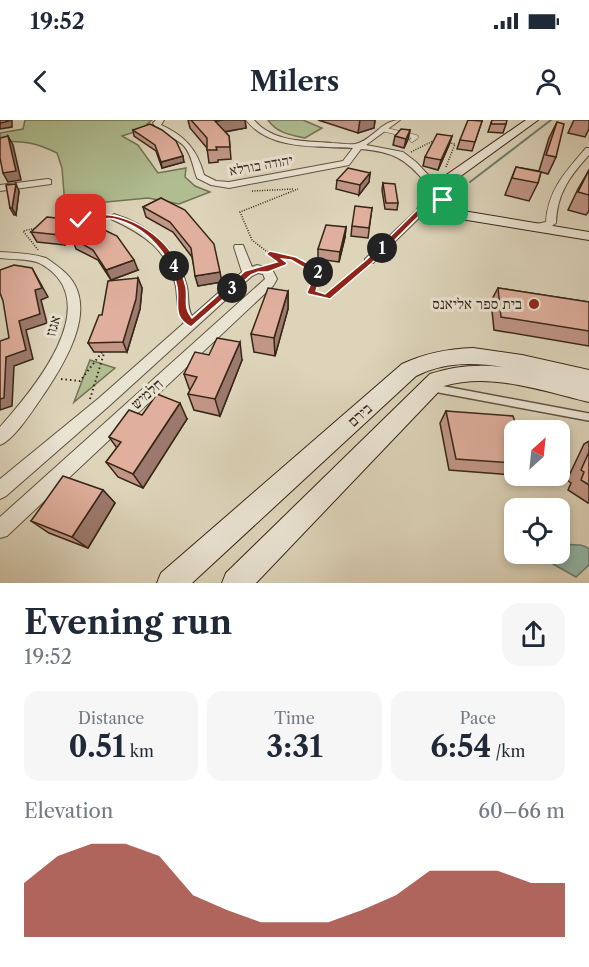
<!DOCTYPE html>
<html lang="en">
<head>
<meta charset="utf-8">
<style>
	body { margin:0; font-family:"Libre Caslon Text","Frank Ruhl Libre",serif; background:#f6f6f7; color:#1f2937; height:100vh; display:flex; flex-direction:column; font-size:22px; white-space:nowrap }
	* { box-sizing:border-box; margin:0 }
	p { font-size:20px; color:#747a83 }
	.icon { flex:none; width:33px; height:33px; fill:none; stroke:currentColor; stroke-width:2; stroke-linecap:round; stroke-linejoin:round }
	.map { position:relative; height:463px; overflow:hidden }
	.drawer { display:flex; flex-direction:column; background:#fff; flex:1 }
	.drawer>* { flex:none }
	.needle { width:39px; rotate:27deg }
	.fabs { position:absolute; left:504px; top:300px; display:grid; gap:12px }
	.fabs a { display:grid; place-items:center; width:66px; height:66px; border-radius:12px; background:#fff; box-shadow:0 3px 9px #0003; font-size:30px }
	.pin { position:absolute; display:grid; place-items:center; width:51px; height:51px; color:#fff; margin:-26px; border-radius:12px; box-shadow:0 3px 9px #0006 }
	.km { position:absolute; width:30px; height:30px; margin:-15px; border-radius:50%; background:#222; color:#fff; font-size:16px; line-height:30px; text-align:center }
	.round { display:grid; place-items:center; flex:none; width:63px; height:63px; border-radius:18px; background:#f6f6f7 }
	.overview { display:flex; align-items:center; justify-content:space-between; height:102px; padding:0 24px }
	h1 { font-size:33px; font-weight:700; line-height:45px }
	.figures { display:grid; grid-template-columns:repeat(3,1fr); gap:9px; height:102px; padding:6px 24px }
	.figures div { display:grid; align-content:center; border-radius:15px; background:#f6f6f7; text-align:center }
	.figures b { font-size:30px; font-weight:700 }
	.figures small { font-size:16px; font-weight:400 }
	.figures p { font-size:16px }
	.chart { height:168px; padding:12px 24px }
	.chart p { display:flex; justify-content:space-between }
	.chart svg { width:100%; height:108px; margin-top:6px; fill:#8f2418; opacity:.7 }
	.status { display:flex; justify-content:space-between; align-items:center; height:42px; padding:0 30px; background:#fff; direction:ltr }
	.status svg { height:16px; fill:currentColor }
	header { display:flex; justify-content:space-between; align-items:center; height:78px; padding:0 24px; background:#fff; font-size:27px; font-weight:700 }
	.map>svg:first-child { display:block }
	.green { fill:#afbd91; stroke:#727254; stroke-width:1.5 }
	.water { fill:#94b9aa; stroke:#6e7e6f; stroke-width:1.5 }
	.lines { fill:none; stroke-linecap:round; stroke-linejoin:round }
	.stream { stroke:#6e7e6f; stroke-width:2 }
	.lane-far1-casing { stroke:#605240; stroke-width:5 }
	.lane-casing { stroke:#605240; stroke-width:10 }
	.street-casing { stroke:#605240; stroke-width:2 }
	.secondary-casing { stroke:#362617; stroke-width:2 }
	.path-far1 { stroke:#362617; stroke-width:1.5; stroke-dasharray:1 1.5; stroke-linecap:butt }
	.path { stroke:#362617; stroke-width:2; stroke-dasharray:1.5 3; stroke-linecap:butt }
	.lane-far1 { stroke:#e9e3d2; stroke-width:4 }
	.lane { stroke:#e9e3d2; stroke-width:7 }
	.street { fill:#e9e3d2; fill-rule:evenodd }
	.secondary { fill:#e9e3d2; fill-rule:evenodd }
	.wall { fill:#c19687; stroke:#362617; stroke-width:1.5 }
	.shaded-wall { fill:#9d7a6e; stroke:#362617; stroke-width:1.5 }
	.building { fill:#e0af9d; stroke:#362617; stroke-width:1.5 }
	.route { fill:#8f2418; stroke:#fff; stroke-width:1.5 }
	.poi-dot { fill:#8f2418; stroke:#e9e3d2; stroke-width:2 }
	.labels { text-anchor:middle; stroke-width:6; stroke-linejoin:round; paint-order:stroke }
	.far-street-label { font-size:14px; fill:#362617; stroke:#e9e3d2 }
	.poi-label { font-size:15px; fill:#362617; stroke:#e9e3d2; text-anchor:end }
	.street-label { font-size:15px; fill:#362617; stroke:#e9e3d2 }
</style>
</head>
<body>
<div class="status"><b>19:52</b><svg viewBox="0 0 49 12"><path d="M0 12V9h3v3zM5 12V6h3v6zM10 12V3h3v9zM15 12V0h3v12zM26 1h20v11H26zM47 4h2v5h-2z"/></svg></div>
<header><svg class="icon" aria-label="back" viewBox="0 0 24 24"><path d="M15 5l-7 7 7 7"/></svg>Milers<svg class="icon" aria-label="person" viewBox="0 0 24 24"><circle cx="12" cy="8" r="4"/><path d="M4 21q1-7 8-7t8 7"/></svg></header>
<div class="map">
<svg width="589" height="463" viewBox="0 0 589 463">
	<rect width="100%" height="100%" fill="#ddd4ba"/>
	<filter id="stains"><feTurbulence type="fractalNoise" baseFrequency=".00333" numOctaves="4"/><feColorMatrix values="0 0 0 0 .2 0 0 0 0 .09 0 0 0 0 .02 0 0 0 .5 -.17"/></filter>
	<radialGradient id="worn" r=".72"><stop offset=".6" stop-color="#630" stop-opacity="0"/><stop offset="1" stop-color="#630" stop-opacity=".3"/></radialGradient>
	<path class="green" d="M25,0H152L147,4V8L122,16L138,25L158,53L186,48L185,57L195,66L210,72L179,84L148,78L65,86L62,48L57,33C37,23 22,20 0,22V13L23,9Z
		M268,0H303L322,8L305,18C290,15 277,13 268,0Z
		M90,240L115,248L74,282Z"/>
	<path class="water" d="M560,422C570,428 579,421 589,429V445L576,457L535,434H560Z"/>
	<g class="lines">
		<path class="stream" d="M470,62L551,0"/>
		<g class="lane-far1-casing">
			<path id="lane-far1" d="M382,9L416,17L412,20"/>
		</g>
		<g class="lane-casing">
			<path id="lane" d="M434,268L589,297"/>
		</g>
		<g class="street-casing">
			<path id="street" d="M156,0H164L161,5C185,16 197,29 204,55L216,61L229,62L343,41L353,28C318,26 270,31 246,0H254C272,22 305,21 332,23C339,23 349,25 355,24C372,21 381,0 400,0L366,25L403,32L416,42L433,60L444,63L458,75L450,77L433,66L427,87L448,86L457,82L462,85L448,91L424,93L373,143H365V139L417,90L426,63C405,38 393,32 361,29L349,45L229,68L211,65L197,58C193,48 192,35 184,26C176,17 158,13 153,3Z
				M586,28H589V35C570,56 557,73 556,103L548,109H532V105L546,102C548,70 566,51 586,28Z
				M48,59L51,60V64L0,71V65Z
				M114,94C149,105 176,128 186,163C190,174 186,186 192,196L242,152L234,127L235,125H243L252,147L257,145L272,149L277,159L273,166L7,416L0,418V397L265,159L263,154L258,153L252,156L109,286L6,376L0,379V359L99,278L184,203C176,190 178,181 176,167C169,130 142,113 111,99L109,97Z
				M0,132C15,133 31,133 46,138C51,141 56,145 61,149C104,182 65,243 42,277C33,290 14,320 0,325V307C32,271 108,182 41,144C30,138 13,140 0,138Z"/>
		</g>
		<g class="secondary-casing">
			<path id="secondary" d="M526,0H538L447,66L452,84L463,91L589,112V120L461,99C442,94 436,84 435,65L439,60Z
				M473,228L522,235L589,250V282C543,271 491,252 444,266L256,463H222L226,453L430,254C454,246 477,244 503,247C472,242 444,242 416,256L192,463H157L161,453L402,244C426,233 447,229 473,228Z"/>
		</g>
		<path class="path-far1" d="M411,32L435,20
			M446,47L455,24L450,23
			M252,71L294,69
			M75,101L105,98
			M37,108L23,111L39,131
			M270,134L252,120L240,92L298,69
			M275,146L283,143L270,134L293,138L319,153L311,172L314,173
			M332,173L362,147"/>
		<path class="path" d="M311,171L327,177L334,171
			M61,259L80,261L103,231
			M90,279L105,230"/>
		<use href="#lane-far1" class="lane-far1"/>
		<use href="#lane" class="lane"/>
		<use href="#street" class="street"/>
		<use href="#secondary" class="secondary"/>
	</g>
	<path class="wall" d="M188,0H245L246,8L225,12L229,16L231,39L218,40V42L209,43L207,28L190,8Z
		M318,0H375L374,8L358,13Z
		M492,0L506,4L503,13L488,12Z
		M574,0H589V9L585,17L568,13Z
		M482,1L472,31L457,29L460,20Z
		M557,2L556,37L548,54L541,52L538,63L529,81L505,75L516,47L539,51L549,18Z
		M133,10L184,42L162,48L156,31L134,16Z
		M410,10L408,19L404,28L393,25L395,16Z
		M452,16L449,25L438,50L423,46L425,37Z
		M589,50V91L586,95L568,90L578,69Z
		M370,53L369,62L359,75L336,69L337,60Z
		M383,63L398,83L397,90L385,89L382,70Z
		M19,71L16,95H14L10,88Z
		M161,78L222,162L198,166L192,137L173,112L146,97L143,87Z
		M372,88L368,118L351,116L352,106Z
		M346,107L345,117L339,142L318,139V129Z
		M79,110L65,125L37,122L31,112Z
		M72,118L138,150L111,160L98,140L76,129Z
		M138,158L142,168L140,189L127,232H94L88,223L102,195Z
		M498,168L589,182V226L494,210L491,181Z
		M288,171V189L275,236L254,232L251,214Z
		M242,240L220,296L194,290L188,274L190,271L184,254Z
		M446,291L514,310V355L449,350L440,303Z
		M142,295L187,299L143,368L118,357L106,342L117,328L109,317Z
		M589,321V383H588L568,370L571,363L567,360L584,324Z
		M103,370L115,383L88,428L49,413L31,401Z"/>
	<path class="shaded-wall" d="M9,0H12V7L0,9V3Z
		M223,0H245L246,8L217,13L215,1Z
		M360,0H375L374,8L358,13Z
		M410,10L408,19L404,28L406,19Z
		M8,16L13,25L21,60L8,62L3,53Z
		M452,16L449,25L438,50L441,40Z
		M183,36L184,42L162,48L161,42Z
		M370,53L369,62L359,75L360,65Z
		M16,64L19,71L16,95L12,88Z
		M75,100L79,110L65,125L60,115Z
		M346,107L345,117L339,142L340,132Z
		M134,140L138,150L111,160L106,150Z
		M32,148L48,177L41,180L47,203L26,210L33,239L14,246L12,286L0,290V279L6,237L19,201L35,170Z
		M220,152L222,162L198,166L195,156Z
		M138,158L142,168L140,189L127,232L123,222Z
		M288,171V189L275,236L274,218Z
		M240,222L242,240L220,296L215,279Z
		M180,283L187,299L143,368L133,354Z
		M103,370L115,383L88,428L72,417Z"/>
	<path class="building" d="M0,0H9V1L0,3Z
		M191,0H223L215,1L229,16L230,27H216L217,30H207V18Z
		M468,0L482,1L475,22L460,20Z
		M492,0H507L506,4H491Z
		M557,2L564,4L556,37L546,35Z
		M150,4L162,10L176,21L183,36L161,42L155,25L133,10Z
		M401,9L410,10L406,19L395,16Z
		M437,14L452,16L441,40L425,37Z
		M8,16L16,51L3,53L0,38V18Z
		M516,47L541,52L538,63L512,58Z
		M348,48L370,53L360,65L337,60Z
		M589,50V75L578,72Z
		M383,63L395,64L398,83H386Z
		M16,64L12,88H10L6,65Z
		M161,78L185,90L214,124L220,152L195,156L191,128L170,102L143,87Z
		M355,86L372,88L369,108L352,106Z
		M47,97L75,100L60,115L31,112Z
		M94,105L117,116L134,140L106,150L93,130L72,118Z
		M326,105L346,107L340,132L318,129Z
		M14,145L32,148L42,168L35,170L40,194L19,201L26,230L6,237L4,278L0,279V221L9,218L3,181L0,173V150Z
		M138,158L136,179L123,222L88,223L99,195H102L108,161Z
		M268,168L288,171L274,218L251,214Z
		M498,168L589,182V211L501,197Z
		M217,218L240,222L215,279L188,274L197,257L184,254L195,232L209,235Z
		M157,274L180,283L133,354L106,342L121,322L109,317L129,290L142,295Z
		M446,291L513,296L516,305H523L525,310H514V343L456,339Z
		M589,332V365L581,360L584,352L581,350Z
		M63,356L103,370L72,417L31,401Z"/>
	<path class="route" d="M443,78L446,80L450,90L433,89L423,92L372,143L330,179L308,174L307,172L315,154L291,140L282,139L287,143L286,145L268,152H258L251,155L191,207C171,197 180,182 177,167C171,135 147,107 114,99C105,97 91,101 81,102L78,100C110,82 162,110 176,141C180,149 184,159 186,167C188,180 183,187 192,198L245,151L277,142L266,134L270,131L296,137L322,151L316,171L325,174L366,140L418,89L432,85L442,86L439,80Z"/>
	<circle class="poi-dot" cx="534" cy="184" r="6"/>
	<g class="labels">
		<g class="far-street-label">
			<text transform="translate(261 45) rotate(-10)" y="5">יהודה בורלא</text>
		</g>
		<g class="poi-label">
			<text x="522" y="189">בית ספר אליאנס</text>
		</g>
		<g class="street-label">
			<text transform="translate(53 206) rotate(-73)" y="5">אגוז</text>
			<text transform="translate(147 274) rotate(-42)" y="5">חלמיש</text>
			<text transform="translate(360 295) rotate(-42)" y="5">בירם</text>
		</g>
	</g>
	<rect width="100%" height="100%" filter="url(#stains)"/>
	<rect width="100%" height="100%" fill="url(#worn)"/>
</svg>
<div class="fabs">
<a><svg class="needle" viewBox="-14 -14 28 28"><path d="M0-13l5 13h-10z" fill="#e53935"/><path d="M0 13l5-13h-10z" fill="#747a83"/></svg></a>
<a><svg class="icon" aria-label="locate" viewBox="0 0 24 24"><circle cx="12" cy="12" r="6"/><path d="M12 2v4M12 18v4M2 12h4M18 12h4"/></svg></a>
</div>
<div class="pin" style="left:443px;top:80px;background:#1e9e55"><svg class="icon" aria-label="arrive" viewBox="0 0 24 24"><path d="M6 21V4h12l-3 4 3 4H6"/></svg></div>
<div class="pin" style="left:81px;top:100px;background:#d93025"><svg class="icon" aria-label="check" viewBox="0 0 24 24"><path d="M5 12l5 5 9-10"/></svg></div>
<b class="km" style="left:382px;top:128px">1</b>
<b class="km" style="left:318px;top:152px">2</b>
<b class="km" style="left:232px;top:168px">3</b>
<b class="km" style="left:174px;top:146px">4</b>
</div>
<section class="drawer">
<div class="overview"><div><h1>Evening run</h1><p>19:52</p></div><a class="round"><svg class="icon" aria-label="share" viewBox="0 0 24 24"><path d="M12 15V3M7 8l5-5 5 5M5 13v7h14v-7"/></svg></a></div>
<div class="figures">
<div><p>Distance</p><b>0.51<small> km</small></b></div>
<div><p>Time</p><b>3:31</b></div>
<div><p>Pace</p><b>6:54<small> /km</small></b></div>
</div>
<div class="chart"><p><span>Elevation</span>60–66 m</p>
<svg viewBox="0 0 160 44" preserveAspectRatio="none"><path d="M0 44V22L10 11L20 6L30 6L40 11L50 27L60 33L70 38L80 38L90 38L100 33L110 27L120 17L130 17L140 17L150 22L160 22V44z"/></svg>
</div>
</section>
</body>
</html>
